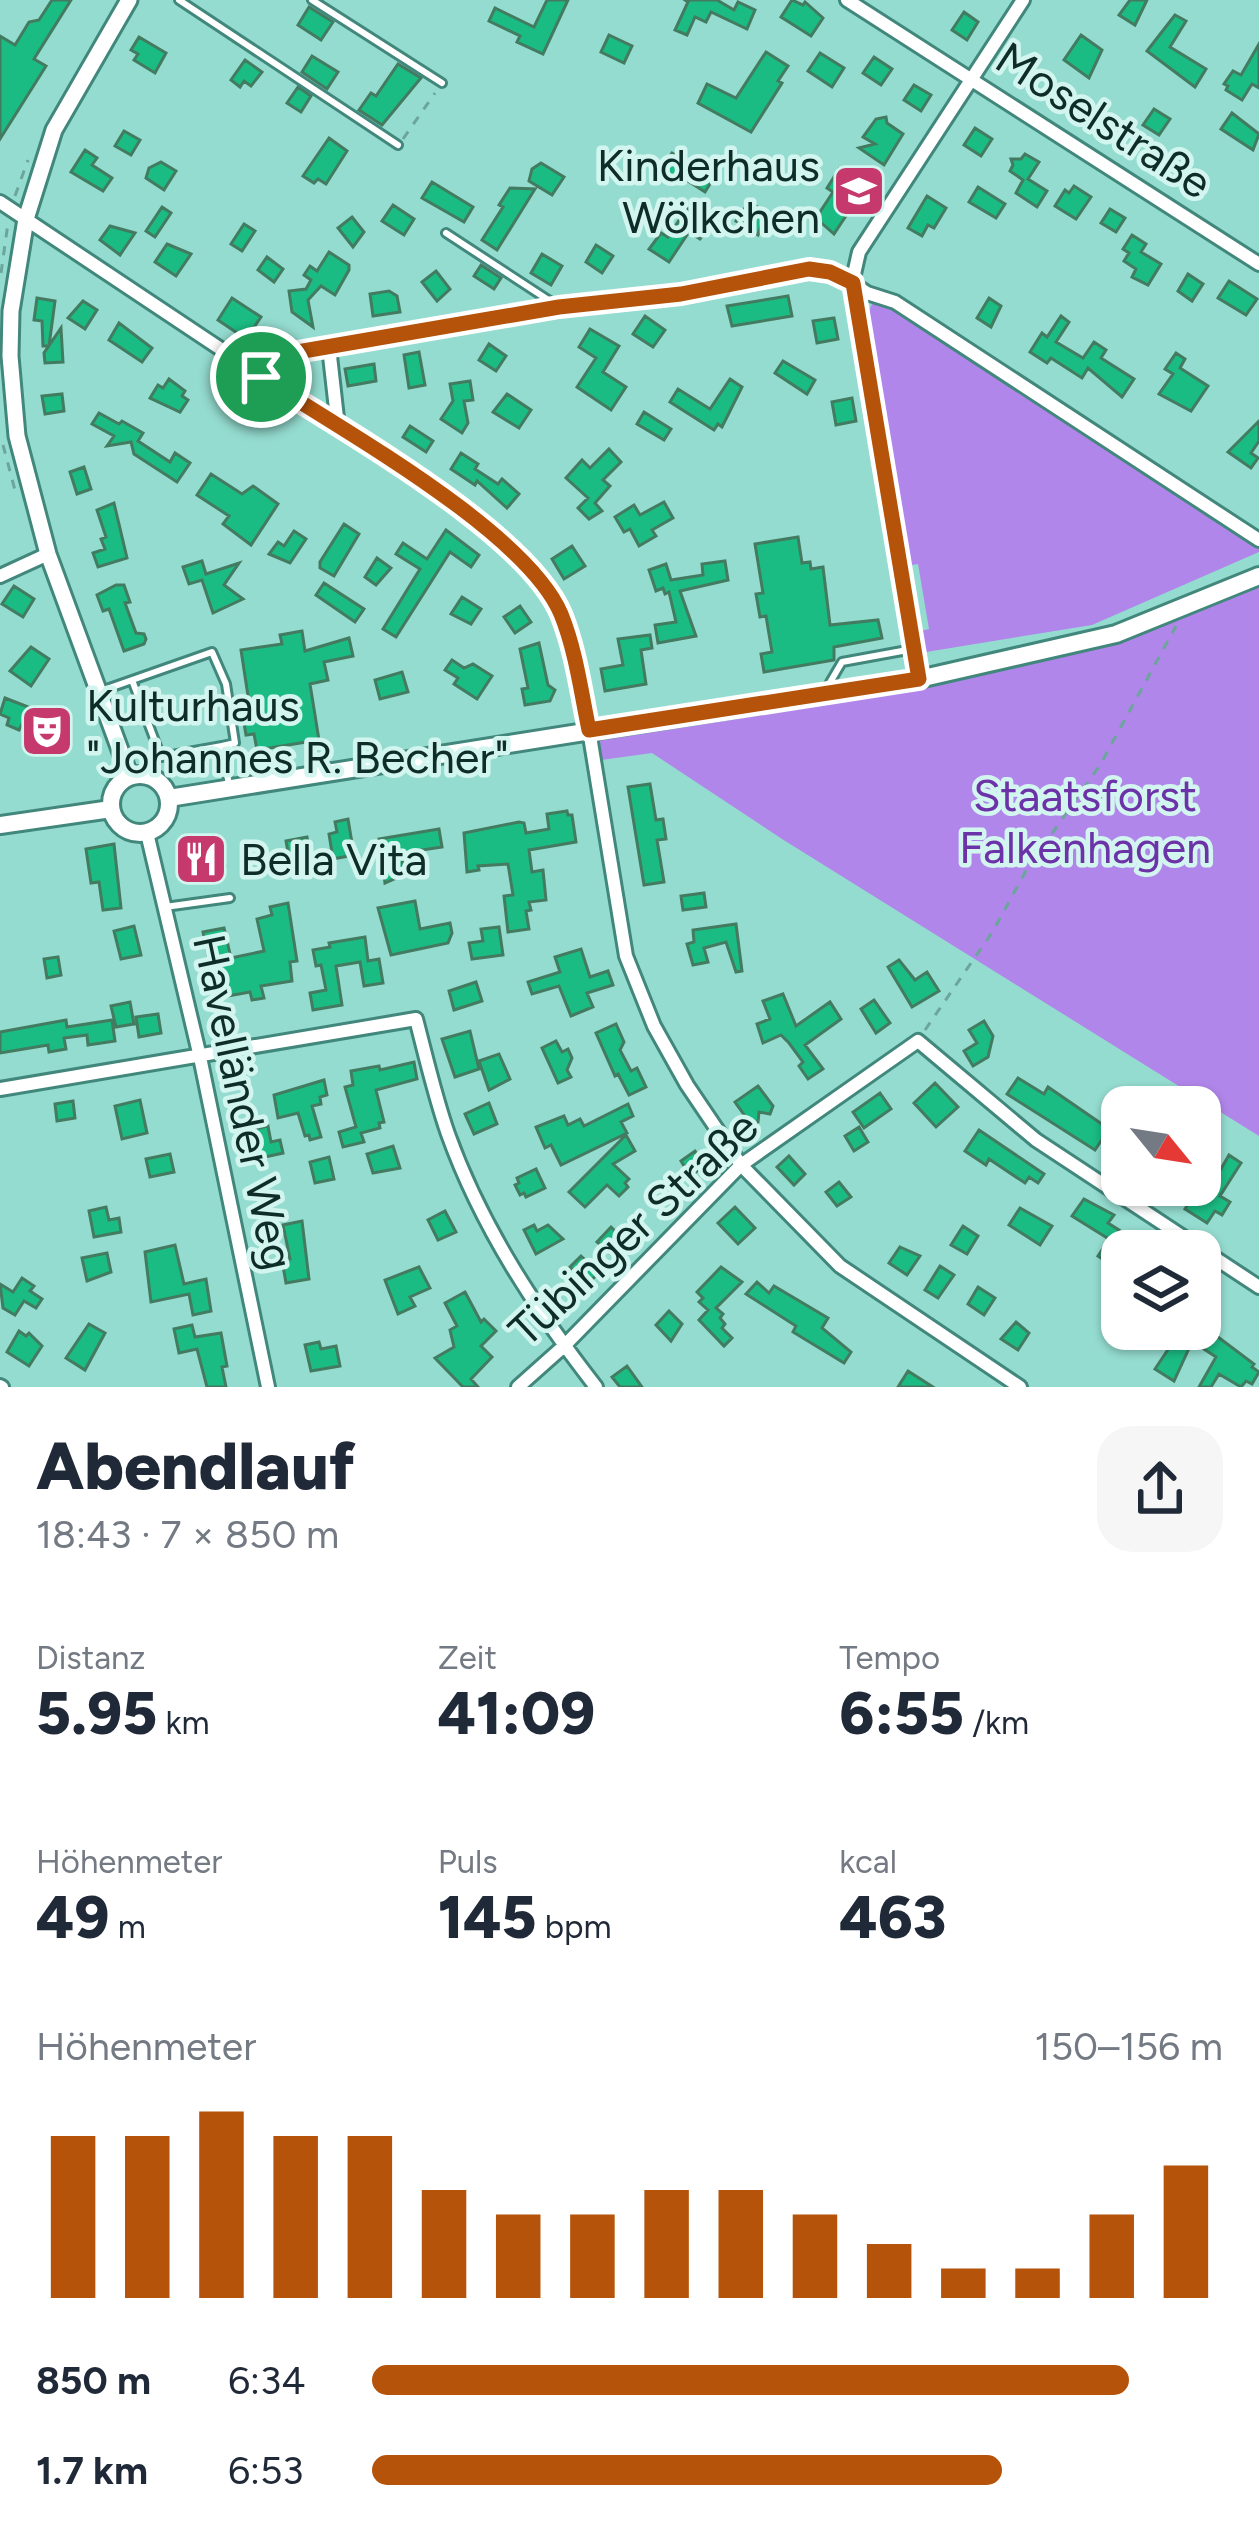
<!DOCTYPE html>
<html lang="de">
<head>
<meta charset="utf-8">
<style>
	body { margin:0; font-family:Figtree,sans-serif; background:#f6f6f7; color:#1f2937; height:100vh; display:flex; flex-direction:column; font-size:45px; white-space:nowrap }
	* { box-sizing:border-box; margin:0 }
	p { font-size:39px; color:#747a83 }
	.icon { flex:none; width:66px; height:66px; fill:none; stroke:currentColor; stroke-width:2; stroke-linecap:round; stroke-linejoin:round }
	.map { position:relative; height:1387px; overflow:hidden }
	.side { display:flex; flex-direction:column; background:#fff; flex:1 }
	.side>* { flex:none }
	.needle { width:78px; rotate:120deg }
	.buttons { position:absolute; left:1101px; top:1086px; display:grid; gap:24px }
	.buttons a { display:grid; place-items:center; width:120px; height:120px; border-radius:24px; background:#fff; box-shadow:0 3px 9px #0004; font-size:60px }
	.pin { position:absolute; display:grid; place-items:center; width:102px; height:102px; color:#fff; margin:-51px; border:6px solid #fff; border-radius:50%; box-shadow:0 3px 12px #0007 }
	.round { display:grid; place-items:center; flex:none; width:126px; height:126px; border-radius:36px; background:#f6f6f7 }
	.headline { display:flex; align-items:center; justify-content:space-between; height:204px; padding:0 36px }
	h1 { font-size:66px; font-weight:800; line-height:90px }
	.stats { display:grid; grid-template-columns:repeat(3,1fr); gap:18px; height:204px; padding:12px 36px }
	.stats div { display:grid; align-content:center }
	.stats b { font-size:60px; font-weight:800 }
	.stats small { font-size:33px; font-weight:400 }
	.stats p { font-size:33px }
	.chart { height:336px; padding:24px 36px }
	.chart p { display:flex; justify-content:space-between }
	.chart svg { width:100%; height:216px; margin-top:12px; stroke:#b45309; stroke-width:6 }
	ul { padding:0 36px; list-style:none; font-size:39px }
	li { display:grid; grid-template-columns:192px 144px 1fr; align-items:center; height:90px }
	li i { height:30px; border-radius:15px; background:#b45309 }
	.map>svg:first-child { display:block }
	.forest { fill:#b186eb }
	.building { fill:#1bbc84; stroke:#437b61; stroke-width:3 }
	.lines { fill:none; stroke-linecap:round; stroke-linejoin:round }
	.service-casing { stroke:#41877c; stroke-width:12 }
	.minor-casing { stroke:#41877c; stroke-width:18 }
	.tertiary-casing { stroke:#41877c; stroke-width:21 }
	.secondary-casing { stroke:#41877c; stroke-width:22 }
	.path { stroke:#6ba59b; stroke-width:3; stroke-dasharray:9 9; stroke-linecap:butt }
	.service { stroke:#fff; stroke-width:6 }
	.minor { stroke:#fff; stroke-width:12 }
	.tertiary { stroke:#fff; stroke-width:15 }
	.secondary { stroke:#fff; stroke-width:16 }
	.route-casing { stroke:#fff; stroke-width:24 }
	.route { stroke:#b45309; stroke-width:15 }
	.labels { text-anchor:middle; stroke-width:9; stroke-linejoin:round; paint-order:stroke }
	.street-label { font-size:45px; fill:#0f2d28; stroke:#d3f5ef }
	.poi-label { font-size:45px; fill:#0f2d28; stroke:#d3f5ef; text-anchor:start }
	.park-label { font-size:45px; fill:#6c32a8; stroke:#d3f5ef }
</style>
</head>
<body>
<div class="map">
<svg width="1259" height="1387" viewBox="0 0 1259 1387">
	<rect width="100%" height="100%" fill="#95dcd0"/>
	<path class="forest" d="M885,300L1259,548V552L1092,625L920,653L916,632L929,629L918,564L906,566L866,318L872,304Z
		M1259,576V1136L782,839L652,753L594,761L589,730L1075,646Z"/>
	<path class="building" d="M52,0H71L34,59L46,66L0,139V36L15,45L29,22L39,20Z
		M547,0H568L543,54L517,42L520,36L489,21L495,8L534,27Z
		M685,0H717L734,10L738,2L755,10L747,29L711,12L706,22L695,17L687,35L675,30L688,2Z
		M792,0L803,5L805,2L823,18L811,36L781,17Z
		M1130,0H1147L1135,25L1119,15Z
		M309,7L333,22L321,40L298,25Z
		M964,12L978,22L967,40L952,30Z
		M1175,15L1186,21L1170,47L1206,69L1195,87L1147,51Z
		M609,35L632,46L624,63L601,52Z
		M1081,35L1102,50L1089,78L1064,60Z
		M139,37L166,53L155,73L134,60L138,54L131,50Z
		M1259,44V88L1252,84L1242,100L1226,90L1228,86L1224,84L1233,71L1241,75Z
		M766,52L788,66L778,81L782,83L751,132L698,103L707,84L736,98Z
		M820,53L844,68L832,87L808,71Z
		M312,56L338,72L327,89L302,72Z
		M874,57L892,69L881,85L863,73Z
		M245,60L262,72L251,86L244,81L240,87L231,80Z
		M398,64L421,78L382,125L359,110L371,93L376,96Z
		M914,85L931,95L921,111L904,100Z
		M298,87L311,96L301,112L287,103Z
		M1154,109L1170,119L1159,135L1143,125Z
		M1232,113L1259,134L1253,150L1221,129Z
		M886,117L887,123L903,134L884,165L859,148L875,144L863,137L876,119Z
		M975,128L992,139L981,156L964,145Z
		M124,131L140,140L131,155L115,146Z
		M329,138L347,151L326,184L318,179L314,183L303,176Z
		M85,150L97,158L92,165L112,178L103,191L71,172Z
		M672,153L713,179L705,192L680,176L675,182L660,172Z
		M1025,154L1039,162L1028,179L1047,191L1037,207L1016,193L1023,180L1010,171L1013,165L1011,159H1021Z
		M161,162L176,171L164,190L146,178L149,168Z
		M541,163L564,177L552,195L529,181L532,169Z
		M839,169L865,187L834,234L816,218L833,192L827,188Z
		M432,182L473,207L464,222L422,198Z
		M1074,186L1091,197L1076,219L1055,206L1065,190L1069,193Z
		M978,187L1005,204L996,218L969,202Z
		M510,188L535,189L497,250L482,240L503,207L499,205Z
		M927,196L946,208L934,228L928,225L922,236L908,228Z
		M749,202L766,212L758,235L736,221Z
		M393,205L414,219L404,235L382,221Z
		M162,207L171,213L155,237L146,231Z
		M687,208L711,223L700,239L689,232L669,262L649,249L661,233L668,237Z
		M1110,209L1125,218L1116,232L1101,223Z
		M352,217L364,232L353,247L338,228Z
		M244,224L255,231L242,251L231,244Z
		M110,226L135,233L120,255L100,240Z
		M1132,235L1146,244L1141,252L1161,264L1148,285L1132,277L1136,269L1124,261L1129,253L1123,249Z
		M167,244L191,254L176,276L155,262Z
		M596,245L613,256L602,273L586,262Z
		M329,252L349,265V270L335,295L321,286L308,300L313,327L292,312L289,291L306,289L311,280L304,275L310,266L317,271Z
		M542,254L562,266L551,285L531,273Z
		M267,257L283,269L274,282L258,270Z
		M481,265L501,278L494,289L474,276Z
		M436,271L450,289L437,301L422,282Z
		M1188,274L1203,284L1192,301L1178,291Z
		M1229,281L1257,299L1246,315L1218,298Z
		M389,291L397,296L400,312L373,316L370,294Z
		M788,296L792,316L732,326L727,306Z
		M37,298L55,301L49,346H43L42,321L34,320Z
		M232,298L261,317L246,339L218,320Z
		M989,298L1001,306L991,327L977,318Z
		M83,301L97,310L85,329L68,318Z
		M645,316L665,330L653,347L633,334Z
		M1061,316L1069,322L1056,342L1083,358L1094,342L1106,350L1101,358L1134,379L1122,397L1088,368L1082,378L1051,358L1047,363L1030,352L1042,333L1047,337Z
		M834,318L838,339L817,343L813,321Z
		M119,323L152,348L142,362L109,340Z
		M61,328L63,362L45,363L44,353Z
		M590,329L619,346L603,372L626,387L611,410L577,387L596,358L579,347Z
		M489,344L506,356L496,371L479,360Z
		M419,352L425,385L409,388L404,355Z
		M1176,353L1185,359L1180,368L1208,386L1191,411L1159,394L1173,374L1165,369Z
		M783,361L815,380L807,394L775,373Z
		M374,364L376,381L348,386L345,369Z
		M169,379L185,391L182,396L188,400L180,412L150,398L158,385L163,388Z
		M730,379L742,387L722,427L718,424L714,430L670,402L678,389L710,409Z
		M470,381L473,400L464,401L468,423L462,433L441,419L453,401L450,384Z
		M62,394L64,411L45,414L42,396Z
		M507,394L531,410L519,428L493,412Z
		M852,398L856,421L836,425L832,402Z
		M644,412L671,429L664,440L637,424Z
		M99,413L119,424L122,421L143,433L138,441L170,462L175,453L190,463L177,482L134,454L131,442L107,446L114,436L92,424Z
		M1259,421V441L1251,453L1258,458L1251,468L1228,452Z
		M410,426L433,441L426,452L403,437Z
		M609,449L621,462L603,480L610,486L595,503L602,511L589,519L578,508L588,498L566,478L582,460L590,468Z
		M461,453L478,464L475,469L498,484L502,479L519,494L507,508L477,481L475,485L451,469Z
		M84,467L91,489L77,494L70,472Z
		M211,474L242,494L253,486L278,504L251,545L223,524L229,516L197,495Z
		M664,502L673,518L652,530L656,536L639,546L630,529L624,532L615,517L634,505L640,515Z
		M114,503L127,558L98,567L93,553L105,549L101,539L106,537L97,510Z
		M344,524L359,534L334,576L320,568V562Z
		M446,530L479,555L471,567L450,552L396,637L383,629L420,569L396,554L403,543L427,559Z
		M294,531L306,539L290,563L269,554L278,542L284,546Z
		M798,537L802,563L810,562L811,569L823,567L830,625L878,620L882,638L834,647V660L764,672L761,654L772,652L766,616L760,617L756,594L763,593L755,544Z
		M572,546L585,566L564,579L552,559Z
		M377,558L391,568L376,585L365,577Z
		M202,561L206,574L239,563L224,585L243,599L213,613L202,580L189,584L183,567Z
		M725,561L728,580L680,591L696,636L658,643L655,625L676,622L669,592L665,594L663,588L656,591L649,570L666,564L671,580L703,575L702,564Z
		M324,583L364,609L355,622L316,595Z
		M116,585H124L130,602L125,603L136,633L144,634L146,639L144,644L124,651L109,609L103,611L97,595Z
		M14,586L34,599L23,617L2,604Z
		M462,597L481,609L471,624L451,614Z
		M520,606L531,622L515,633L504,617Z
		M302,631L305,651L349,638L353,656L324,662L328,680L310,684L319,740L257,750L254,734L246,735L244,723L252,722L241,650L282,644L280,635Z
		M650,635L652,648L641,650L646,684L605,691L601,669L623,665L618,639Z
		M539,643L548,685L555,690L550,701L525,705L522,689L528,688L520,649Z
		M31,647L49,659L31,686L10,671Z
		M452,660L464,668L473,664L492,676L477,699L454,684L458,678L445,670Z
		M402,672L408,692L380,699L375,680Z
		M5,698L54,717L46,734L22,724L19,730L7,725L9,718L0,714Z
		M650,784L656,820L663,819L666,839L657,840L664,882L644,885L628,787Z
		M567,811L568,815H572L576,842L529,850L532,872L543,870L546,900L529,902L531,910L526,911L529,929L508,932L504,896L513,895L508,864L478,866L479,870L467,872L464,833L519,822L524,823L526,833L549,829L547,814Z
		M348,819L354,855L333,859L329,834L337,832L335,822Z
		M439,829L442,847L402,853L403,875L385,883L379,839Z
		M307,837L311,860L290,863L286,841Z
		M221,843L225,866L208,868L209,874L194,876L190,847Z
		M114,844L121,908L103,910L99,882L91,883L86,849Z
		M704,893L706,907L683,910L681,896Z
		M415,901L420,929L450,923L452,933L448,943L391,955L378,908Z
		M288,903L297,961L290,962L292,981L261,986L264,998L252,1000L250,992L228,996L219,958L209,960L203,932L224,928L231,958L264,951L257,919L272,915L270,907Z
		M736,924L742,971L736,972L726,942L704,948L708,962L693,965L687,944L694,942L693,930Z
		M134,926L141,955L121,959L114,931Z
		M499,927L503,955L472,959L469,943L483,941L481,929Z
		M365,937L368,961L379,959L383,983L364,986L360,962L336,966L342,1005L313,1010L310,993L326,990L321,965L316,966L313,950L330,947L329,943Z
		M581,949L590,977L608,971L613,985L587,993L593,1007L571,1016L559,986L532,994L528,982L560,972L555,957Z
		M58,957L61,975L47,978L44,959Z
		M899,960L915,980L927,972L939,991L912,1007L888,967Z
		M476,982L482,1001L454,1010L449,991Z
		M783,994L796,1026L830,1002L841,1019L805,1045L823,1069L808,1079L799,1066L803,1062L789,1043L781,1035L763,1043L757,1024L770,1019L763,1001Z
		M874,1000L890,1023L876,1033L861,1009Z
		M130,1002L134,1024L116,1027L111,1006Z
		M158,1014L161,1033L139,1037L136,1017Z
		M66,1020L67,1027L112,1020L115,1041L88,1045L87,1035L64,1038L66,1049L49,1052L48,1045L0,1053V1032Z
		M984,1021L993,1036L988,1057L973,1066L964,1051L977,1043L969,1030Z
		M616,1024L624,1042L620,1050L631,1071L637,1068L646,1087L629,1095L618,1074L615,1076L596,1033Z
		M470,1031L479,1069L455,1077L442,1039Z
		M556,1041L562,1052L568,1049L572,1058L567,1070L571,1077L558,1083L542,1048Z
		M499,1054L510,1079L489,1090L479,1061Z
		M414,1062L417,1079L376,1090L384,1122L379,1123L380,1128L361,1133L364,1142L343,1147L339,1132L356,1127L345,1087L353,1085L351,1071L379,1066L380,1070Z
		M1018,1078L1044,1094L1048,1087L1109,1129L1095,1150L1007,1094Z
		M324,1080L327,1095L320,1097L321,1104L312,1106L321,1137L310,1140L309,1135L305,1136L298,1113L278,1118L274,1095Z
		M935,1083L958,1107L936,1127L914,1103Z
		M758,1086L773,1106L770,1114L759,1112L758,1122L750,1123L735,1102Z
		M880,1093L891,1109L864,1128L853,1112Z
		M140,1100L147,1133L122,1139L115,1106Z
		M73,1101L75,1118L57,1121L55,1104Z
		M489,1103L497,1124L474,1134L465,1114Z
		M628,1104L633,1116L621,1122L627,1133L561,1165L551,1145L545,1148L536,1127L564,1116L568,1125L580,1119L584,1126Z
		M268,1126L271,1142L280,1140L283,1153L256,1159L250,1130Z
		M859,1127L868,1142L854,1151L845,1136Z
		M979,1130L1044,1174L1038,1183L1029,1177L1025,1183L989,1159L986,1165L965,1151Z
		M626,1135L635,1151L613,1164L629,1179L625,1183L628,1187L619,1196L607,1185L585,1207L569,1192Z
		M393,1146L400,1168L373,1173L367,1154Z
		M695,1151L705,1166L690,1176L681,1161Z
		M170,1154L174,1172L150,1177L146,1159Z
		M1229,1155L1241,1163L1220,1196L1230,1202L1222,1215L1215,1211L1207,1223L1185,1209L1193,1196L1202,1202Z
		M789,1156L805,1174L794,1185L777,1167Z
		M329,1157L334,1179L315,1183L310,1162Z
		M536,1169L545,1188L526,1197L524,1193L520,1195L515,1185L519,1183L517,1178Z
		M839,1182L851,1197L837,1206L826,1192Z
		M1084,1199L1114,1215L1108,1223L1119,1230L1112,1241L1072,1216Z
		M106,1207L109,1220L119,1218L121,1232L94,1237L89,1211Z
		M735,1207L755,1228L738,1244L718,1223Z
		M1020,1208L1052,1226L1040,1245L1009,1225Z
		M445,1211L456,1232L438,1240L428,1220Z
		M302,1221L309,1279L286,1283L282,1260L290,1259L283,1225Z
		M534,1225L537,1231L548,1225L563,1239L536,1254L524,1230Z
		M963,1226L978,1236L967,1254L951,1245Z
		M611,1227L625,1240L611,1254L597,1242Z
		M1107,1242L1122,1252V1272L1098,1256Z
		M175,1245L184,1284L206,1279L211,1311L193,1315L189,1294L151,1302L145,1252Z
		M900,1247L920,1256L907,1275L889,1263Z
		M107,1253L111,1272L87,1281L82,1258Z
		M581,1256L599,1272L588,1284L570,1267Z
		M940,1266L954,1275L938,1298L925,1290Z
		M419,1267L430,1288L410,1297L415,1306L398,1314L385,1280Z
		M721,1267L742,1282L716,1308L723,1314L720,1318L725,1324L722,1328L732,1338L724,1346L699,1320L708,1310L699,1302L703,1298L697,1292Z
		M22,1278L34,1286L30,1291L42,1299L36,1308L24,1301L15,1315L3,1308L0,1284L13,1292Z
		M757,1282L769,1293L774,1286L828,1318L822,1328L851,1352L844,1363L793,1332L796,1326L746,1294Z
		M978,1287L995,1298L984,1315L968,1304Z
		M465,1292L481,1322L484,1319L496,1331L481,1346L492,1357L471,1379L478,1387H463L435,1358L454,1347L450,1330L457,1326L445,1303Z
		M669,1311L682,1324L671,1341L656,1325Z
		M1016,1322L1029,1333L1018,1350L1001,1339Z
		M89,1324L105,1333L85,1370L66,1358Z
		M192,1325L195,1337L221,1333L227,1366L222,1367L226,1387H207L197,1349L179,1353L174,1329Z
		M1137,1329H1189L1196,1333L1174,1381L1155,1369L1169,1348Z
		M19,1331L26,1336L29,1333L42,1346L29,1366L7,1352Z
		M1214,1334L1254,1364L1252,1367L1259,1372L1252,1384L1246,1381L1241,1387L1219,1374L1211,1387H1199L1216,1357L1204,1349Z
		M319,1342L321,1349L336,1346L340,1366L311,1371L305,1345Z
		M627,1366L642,1387H620L612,1377Z
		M908,1371L933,1387H898Z"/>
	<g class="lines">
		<g class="service-casing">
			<path id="service" d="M179,0L398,145
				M312,0L442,83
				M446,233L556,305
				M132,680L161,757L222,746
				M825,691L842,662L913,649
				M98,692L212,652L226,684L235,743L222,746L229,785
				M165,907L230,898"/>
		</g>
		<g class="minor-casing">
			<path id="minor" d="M847,0L1259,264
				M0,202L449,501L517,552L560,610L575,660L589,730L626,956L654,1026L687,1085L741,1165L840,1266L1020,1387
				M329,347L338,427
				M261,377L280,355L559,307L681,294L809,269L830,272L852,283L859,252L1023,0
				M0,576L48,554
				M919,679L852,283L867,293L895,302L1259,540
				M147,833L200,1057L268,1387
				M0,1089L416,1019C426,1057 435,1097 448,1134C481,1226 536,1310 596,1387
				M0,1386L2,1387
				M518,1387L564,1346L741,1165L918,1041L1036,1140L1259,1287"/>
		</g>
		<g class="tertiary-casing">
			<path id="tertiary" d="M129,0L54,130L26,219L11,311L10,356L17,436L48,554L130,777"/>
		</g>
		<g class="secondary-casing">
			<path id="secondary" d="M111 804a29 29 0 1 1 58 0a29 29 0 1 1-58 0Z
				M169,798L919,679L1116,634L1259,576
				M0,825L111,809"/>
		</g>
		<path class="path" d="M403,139L435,93
			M15,196L28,160
			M1,273L8,223
			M3,445L16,494
			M925,1030L993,931L1027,869L1100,765L1176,626"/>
		<use href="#service" class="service"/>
		<use href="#minor" class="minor"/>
		<use href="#tertiary" class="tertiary"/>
		<use href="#secondary" class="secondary"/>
	</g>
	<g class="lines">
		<g class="route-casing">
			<path id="route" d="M809,269L830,272L853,283L919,679L589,730C581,692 576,651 561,614C526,531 340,429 261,377L280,355L559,307L681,294Z"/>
		</g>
		<use href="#route" class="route"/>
	</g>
	<defs>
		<g id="school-square" transform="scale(2.7)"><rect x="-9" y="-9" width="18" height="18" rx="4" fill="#c5396d" stroke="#d3f5ef"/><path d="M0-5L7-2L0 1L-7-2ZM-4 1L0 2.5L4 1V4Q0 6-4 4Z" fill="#fff"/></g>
		<g id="theatre-square" transform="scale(2.7)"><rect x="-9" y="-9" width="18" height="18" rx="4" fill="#c5396d" stroke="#d3f5ef"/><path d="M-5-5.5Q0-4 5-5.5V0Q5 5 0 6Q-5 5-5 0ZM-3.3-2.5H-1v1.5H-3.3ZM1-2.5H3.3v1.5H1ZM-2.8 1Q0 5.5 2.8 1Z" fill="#fff"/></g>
		<g id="restaurant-square" transform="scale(2.7)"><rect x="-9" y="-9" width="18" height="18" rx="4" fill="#c5396d" stroke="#d3f5ef"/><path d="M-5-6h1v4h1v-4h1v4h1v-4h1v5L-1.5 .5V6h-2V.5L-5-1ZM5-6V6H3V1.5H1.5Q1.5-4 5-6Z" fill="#fff"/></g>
	</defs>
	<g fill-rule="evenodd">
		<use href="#school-square" x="859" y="191"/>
		<use href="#theatre-square" x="47" y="731"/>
		<use href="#restaurant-square" x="201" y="859"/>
	</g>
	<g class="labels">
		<g class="street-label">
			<text transform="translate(1104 120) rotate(33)" y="16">Moselstraße</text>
			<text transform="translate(244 1102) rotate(78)" y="16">Havelländer Weg</text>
			<text transform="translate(633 1228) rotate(-43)" y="16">Tübinger Straße</text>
		</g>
		<g class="poi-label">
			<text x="820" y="181" text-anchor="end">Kinderhaus<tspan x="820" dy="52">Wölkchen</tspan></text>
			<text x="86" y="721">Kulturhaus<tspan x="86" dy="52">"Johannes R. Becher"</tspan></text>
			<text x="240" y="875">Bella Vita</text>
		</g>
		<g class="park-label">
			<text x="1085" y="811">Staatsforst<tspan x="1085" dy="52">Falkenhagen</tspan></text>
		</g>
	</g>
</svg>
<div class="buttons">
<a><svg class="needle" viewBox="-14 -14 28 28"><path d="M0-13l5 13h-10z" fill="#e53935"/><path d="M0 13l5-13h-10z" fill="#747a83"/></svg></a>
<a><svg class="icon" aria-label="layers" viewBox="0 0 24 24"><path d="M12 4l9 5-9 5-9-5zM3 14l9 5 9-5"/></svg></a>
</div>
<div class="pin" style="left:261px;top:377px;background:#1e9e55"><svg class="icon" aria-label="arrive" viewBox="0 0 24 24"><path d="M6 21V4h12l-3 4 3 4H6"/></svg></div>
</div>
<section class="side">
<div class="headline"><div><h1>Abendlauf</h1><p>18:43 · 7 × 850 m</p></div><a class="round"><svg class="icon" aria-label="share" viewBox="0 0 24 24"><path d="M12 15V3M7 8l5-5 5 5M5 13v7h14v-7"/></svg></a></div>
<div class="stats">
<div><p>Distanz</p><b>5.95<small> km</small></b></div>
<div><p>Zeit</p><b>41:09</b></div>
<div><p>Tempo</p><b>6:55<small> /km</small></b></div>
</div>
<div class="stats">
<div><p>Höhenmeter</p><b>49<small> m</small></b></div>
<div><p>Puls</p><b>145<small> bpm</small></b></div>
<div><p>kcal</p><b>463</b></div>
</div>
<div class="chart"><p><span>Höhenmeter</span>150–156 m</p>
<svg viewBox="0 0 160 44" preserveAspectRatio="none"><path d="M5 44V11M15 44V11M25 44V6M35 44V11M45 44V11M55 44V22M65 44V27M75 44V27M85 44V22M95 44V22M105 44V27M115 44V33M125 44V38M135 44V38M145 44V27M155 44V17"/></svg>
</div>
<ul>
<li><b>850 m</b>6:34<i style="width:89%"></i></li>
<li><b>1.7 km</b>6:53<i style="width:74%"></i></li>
</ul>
</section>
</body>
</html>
